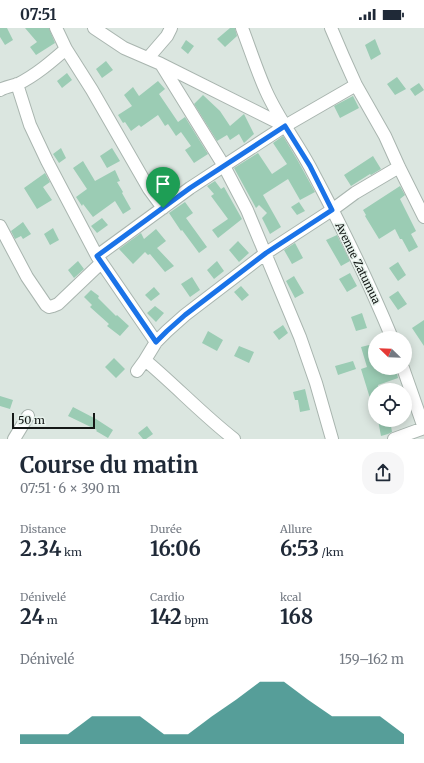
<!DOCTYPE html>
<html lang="fr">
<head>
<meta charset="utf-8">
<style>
	body { margin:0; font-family:Merriweather,serif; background:#f6f6f7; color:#1f2937; height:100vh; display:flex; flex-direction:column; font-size:15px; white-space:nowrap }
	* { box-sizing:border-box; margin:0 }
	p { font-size:13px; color:#747a83 }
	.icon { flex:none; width:22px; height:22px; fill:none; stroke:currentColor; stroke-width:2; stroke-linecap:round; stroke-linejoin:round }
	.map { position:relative; height:411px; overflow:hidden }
	.sheet { display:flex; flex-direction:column; background:#fff; flex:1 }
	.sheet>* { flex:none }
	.needle { width:26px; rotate:293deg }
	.buttons { position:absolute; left:368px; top:303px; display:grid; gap:8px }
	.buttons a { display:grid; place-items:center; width:44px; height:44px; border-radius:50%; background:#fff; box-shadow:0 2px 10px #0003; font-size:20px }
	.scale { position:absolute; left:12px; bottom:10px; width:83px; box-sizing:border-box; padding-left:4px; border:2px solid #141816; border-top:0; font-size:11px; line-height:14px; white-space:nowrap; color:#141816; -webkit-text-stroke:3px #e8f3ed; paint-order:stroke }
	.pin { position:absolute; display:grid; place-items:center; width:34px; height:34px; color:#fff; margin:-41px -17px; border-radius:50% 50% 50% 0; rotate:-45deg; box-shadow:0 0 4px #0007 }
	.pin .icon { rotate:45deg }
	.round { display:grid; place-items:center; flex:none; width:42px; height:42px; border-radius:16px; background:#f6f6f7 }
	.overview { display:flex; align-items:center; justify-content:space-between; height:68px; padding:0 20px }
	h1 { font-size:22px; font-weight:700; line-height:30px }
	.metrics { display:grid; grid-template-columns:repeat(3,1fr); gap:6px; height:68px; padding:4px 20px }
	.metrics div { display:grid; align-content:center }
	.metrics b { font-size:20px; font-weight:700 }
	.metrics small { font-size:11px; font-weight:400 }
	.metrics p { font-size:11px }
	.chart { height:112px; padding:8px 20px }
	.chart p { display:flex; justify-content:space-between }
	.chart svg { width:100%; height:72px; margin-top:4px; fill:#0f766e; opacity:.7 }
	.status { display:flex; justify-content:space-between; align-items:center; height:28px; padding:0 20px; background:#fff; direction:ltr }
	.status svg { height:11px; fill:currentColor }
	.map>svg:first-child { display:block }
	.building { fill:#9bccb4 }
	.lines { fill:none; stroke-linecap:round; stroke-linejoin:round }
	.street-casing { stroke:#a9b5af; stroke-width:14 }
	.street { stroke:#fff; stroke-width:12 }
	.route-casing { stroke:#fff; stroke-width:8 }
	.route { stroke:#1a73e8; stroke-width:5 }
	.labels { text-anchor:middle; stroke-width:3; stroke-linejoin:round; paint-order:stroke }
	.street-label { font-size:11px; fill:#141816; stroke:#e8f3ed }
</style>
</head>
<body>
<div class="status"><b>07:51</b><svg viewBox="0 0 49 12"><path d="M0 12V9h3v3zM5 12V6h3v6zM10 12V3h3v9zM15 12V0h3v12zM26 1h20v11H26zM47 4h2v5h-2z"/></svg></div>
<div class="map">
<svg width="424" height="411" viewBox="0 0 424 411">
	<rect width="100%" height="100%" fill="#dbe6e0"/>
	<path class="building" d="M0,0H7L13,12L5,17L0,9Z
		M25,0H49L55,15L36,27L30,19L37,14Z
		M230,0H235L237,8L225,19L217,11Z
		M375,11L381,26L371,32L365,17Z
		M186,12L194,18L188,26L181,20Z
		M106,33L113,42L102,50L96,41Z
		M67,45L72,52L62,60L57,53Z
		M397,49L406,61L395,67L387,56Z
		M158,53L165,61L159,66L178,94L185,89L208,126L194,135L185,122L191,118L181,104L176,108L168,96L165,98L158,87L141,99L139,97L131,103L125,94L123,95L118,87L132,78L124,67L133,59L139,68Z
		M419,55L424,62L415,68L410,61Z
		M203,67L220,83L230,98L244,86L254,106L244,115L239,106L230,112L227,107L217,113L194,76Z
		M353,68L359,80L340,90L334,78Z
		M283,108L298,133L315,164L300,172L288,151L263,167L281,199L270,206L262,190L267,185L259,177L256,180L234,140L258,125L272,146L287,136L273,115Z
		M61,120L66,130L59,135L53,126Z
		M112,120L120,133L107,140L100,128Z
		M373,128L381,141L371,147L370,146L351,158L344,147Z
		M83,133L95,153L115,142L120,153L117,154L123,164L122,165L131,181L123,186L115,173L93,189L83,176L82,178L76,169L87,161L73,140Z
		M45,145L50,154L43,159L52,172L37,181L24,160Z
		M215,153L221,161L224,159L242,191L218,210L212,202L228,191L211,168L214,166L207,158Z
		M400,158L405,167L400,171L416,203L411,206L418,219L409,224L402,211H400L395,201L379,211L365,188L366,187L363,182Z
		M185,174L193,185L186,190L207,219L199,225L182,202L181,203L169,185Z
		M299,174L305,183L297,187L291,179Z
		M102,190L108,197L97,205L91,198Z
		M23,194L31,206L23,211L21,208L15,211L11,203Z
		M53,200L59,212L50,217L44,206Z
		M156,201L166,213L157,220L174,238L165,244L150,226L148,227L145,224L133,236L119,221L141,205L144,211Z
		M337,207L350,233L341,238L326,212Z
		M238,213L249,225L239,234L229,222Z
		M295,215L303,230L292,236L284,222Z
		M78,233L84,241L74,250L68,242Z
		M217,233L224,243L214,251L207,242Z
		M398,234L406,247L398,253L389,240Z
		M350,245L357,258L347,264L339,251Z
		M294,248L304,265L295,270L286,253Z
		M192,249L200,262L190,269L181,256Z
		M241,258L249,267L242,273L234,264Z
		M154,259L160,266L151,273L145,267Z
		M91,262L99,268L98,270L116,288L117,287L129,298L120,308L107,298L109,296L90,279L92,277L84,269Z
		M398,263L407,276L398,282L389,269Z
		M155,278L164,285L156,294L147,285Z
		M362,285L367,300L356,303L351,289Z
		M424,292V318L412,300Z
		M283,297L288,305L279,312L273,304Z
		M208,303L223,312L217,323L202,315Z
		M373,316L375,324V340H380L382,346L396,341L398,350L378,357L379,362H375V380H373L361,341L367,339L361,319Z
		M239,318L254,324L249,335L234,328Z
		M114,330L125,341L116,350L105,339Z
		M353,333L356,341L338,347L335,338Z
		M305,361L310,382L300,384L298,372H295L293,364Z
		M0,368L13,372L10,381L0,378Z
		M73,379L96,391L113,402L108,410L96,403L97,402L68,388Z
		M378,392H390L392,404L388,406L381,408Z
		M147,398L153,406L146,411H143L138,405Z"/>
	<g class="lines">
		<g class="street-casing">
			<path id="street" d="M56,0L66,21L92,62L149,161L163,180
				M94,0L124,20L161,36L285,98
				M242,0C250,21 257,43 266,63C278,90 296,113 310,139C340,195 368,252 392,310
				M331,0L343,28L356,57L385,108L399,139L424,189
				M148,30L167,8L171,0
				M161,36L224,138L247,182L300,309L316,355L332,411
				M17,56L30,97L47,133L97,228L156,314
				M0,62C5,59 12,58 18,56C36,47 51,34 66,21
				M0,198L27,249L46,277L49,279L53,278L58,276L101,235
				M97,228L190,160L285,98L356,57
				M145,332C176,358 203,387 234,411
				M403,340L424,400
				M137,343L145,332L156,314L167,303L185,287L266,225L332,182L355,165L399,139
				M14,411L28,388
				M394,411L424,400"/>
		</g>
		<use href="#street" class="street"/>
	</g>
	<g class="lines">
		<g class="route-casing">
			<path id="route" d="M285,98L310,138L332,182L266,225L185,287L167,303L156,314L97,228L190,160Z"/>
		</g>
		<use href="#route" class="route"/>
	</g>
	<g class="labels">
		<g class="street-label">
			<text transform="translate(358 235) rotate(64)" y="4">Avenue Zatumua</text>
		</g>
	</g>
</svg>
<div class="buttons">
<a><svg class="needle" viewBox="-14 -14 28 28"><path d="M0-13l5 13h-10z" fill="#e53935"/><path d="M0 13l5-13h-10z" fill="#747a83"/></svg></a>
<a><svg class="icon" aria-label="locate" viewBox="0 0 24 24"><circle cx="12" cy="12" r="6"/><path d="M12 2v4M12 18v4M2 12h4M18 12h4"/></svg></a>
</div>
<div class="scale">50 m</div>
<div class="pin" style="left:163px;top:180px;background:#1e9e55"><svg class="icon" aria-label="arrive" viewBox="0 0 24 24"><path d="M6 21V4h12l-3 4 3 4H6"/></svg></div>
</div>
<section class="sheet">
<div class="overview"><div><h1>Course du matin</h1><p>07:51 · 6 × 390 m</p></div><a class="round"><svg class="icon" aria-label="share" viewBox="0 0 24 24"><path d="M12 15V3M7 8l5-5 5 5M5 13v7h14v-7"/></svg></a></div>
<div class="metrics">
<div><p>Distance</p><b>2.34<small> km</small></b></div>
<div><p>Durée</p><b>16:06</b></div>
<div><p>Allure</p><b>6:53<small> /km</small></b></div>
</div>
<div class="metrics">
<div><p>Dénivelé</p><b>24<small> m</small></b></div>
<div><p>Cardio</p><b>142<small> bpm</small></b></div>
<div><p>kcal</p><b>168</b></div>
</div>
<div class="chart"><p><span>Dénivelé</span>159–162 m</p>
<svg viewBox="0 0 160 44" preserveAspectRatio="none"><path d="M0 44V38L10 38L20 38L30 27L40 27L50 27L60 38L70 38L80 27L90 17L100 6L110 6L120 17L130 27L140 27L150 27L160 38V44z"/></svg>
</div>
</section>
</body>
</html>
